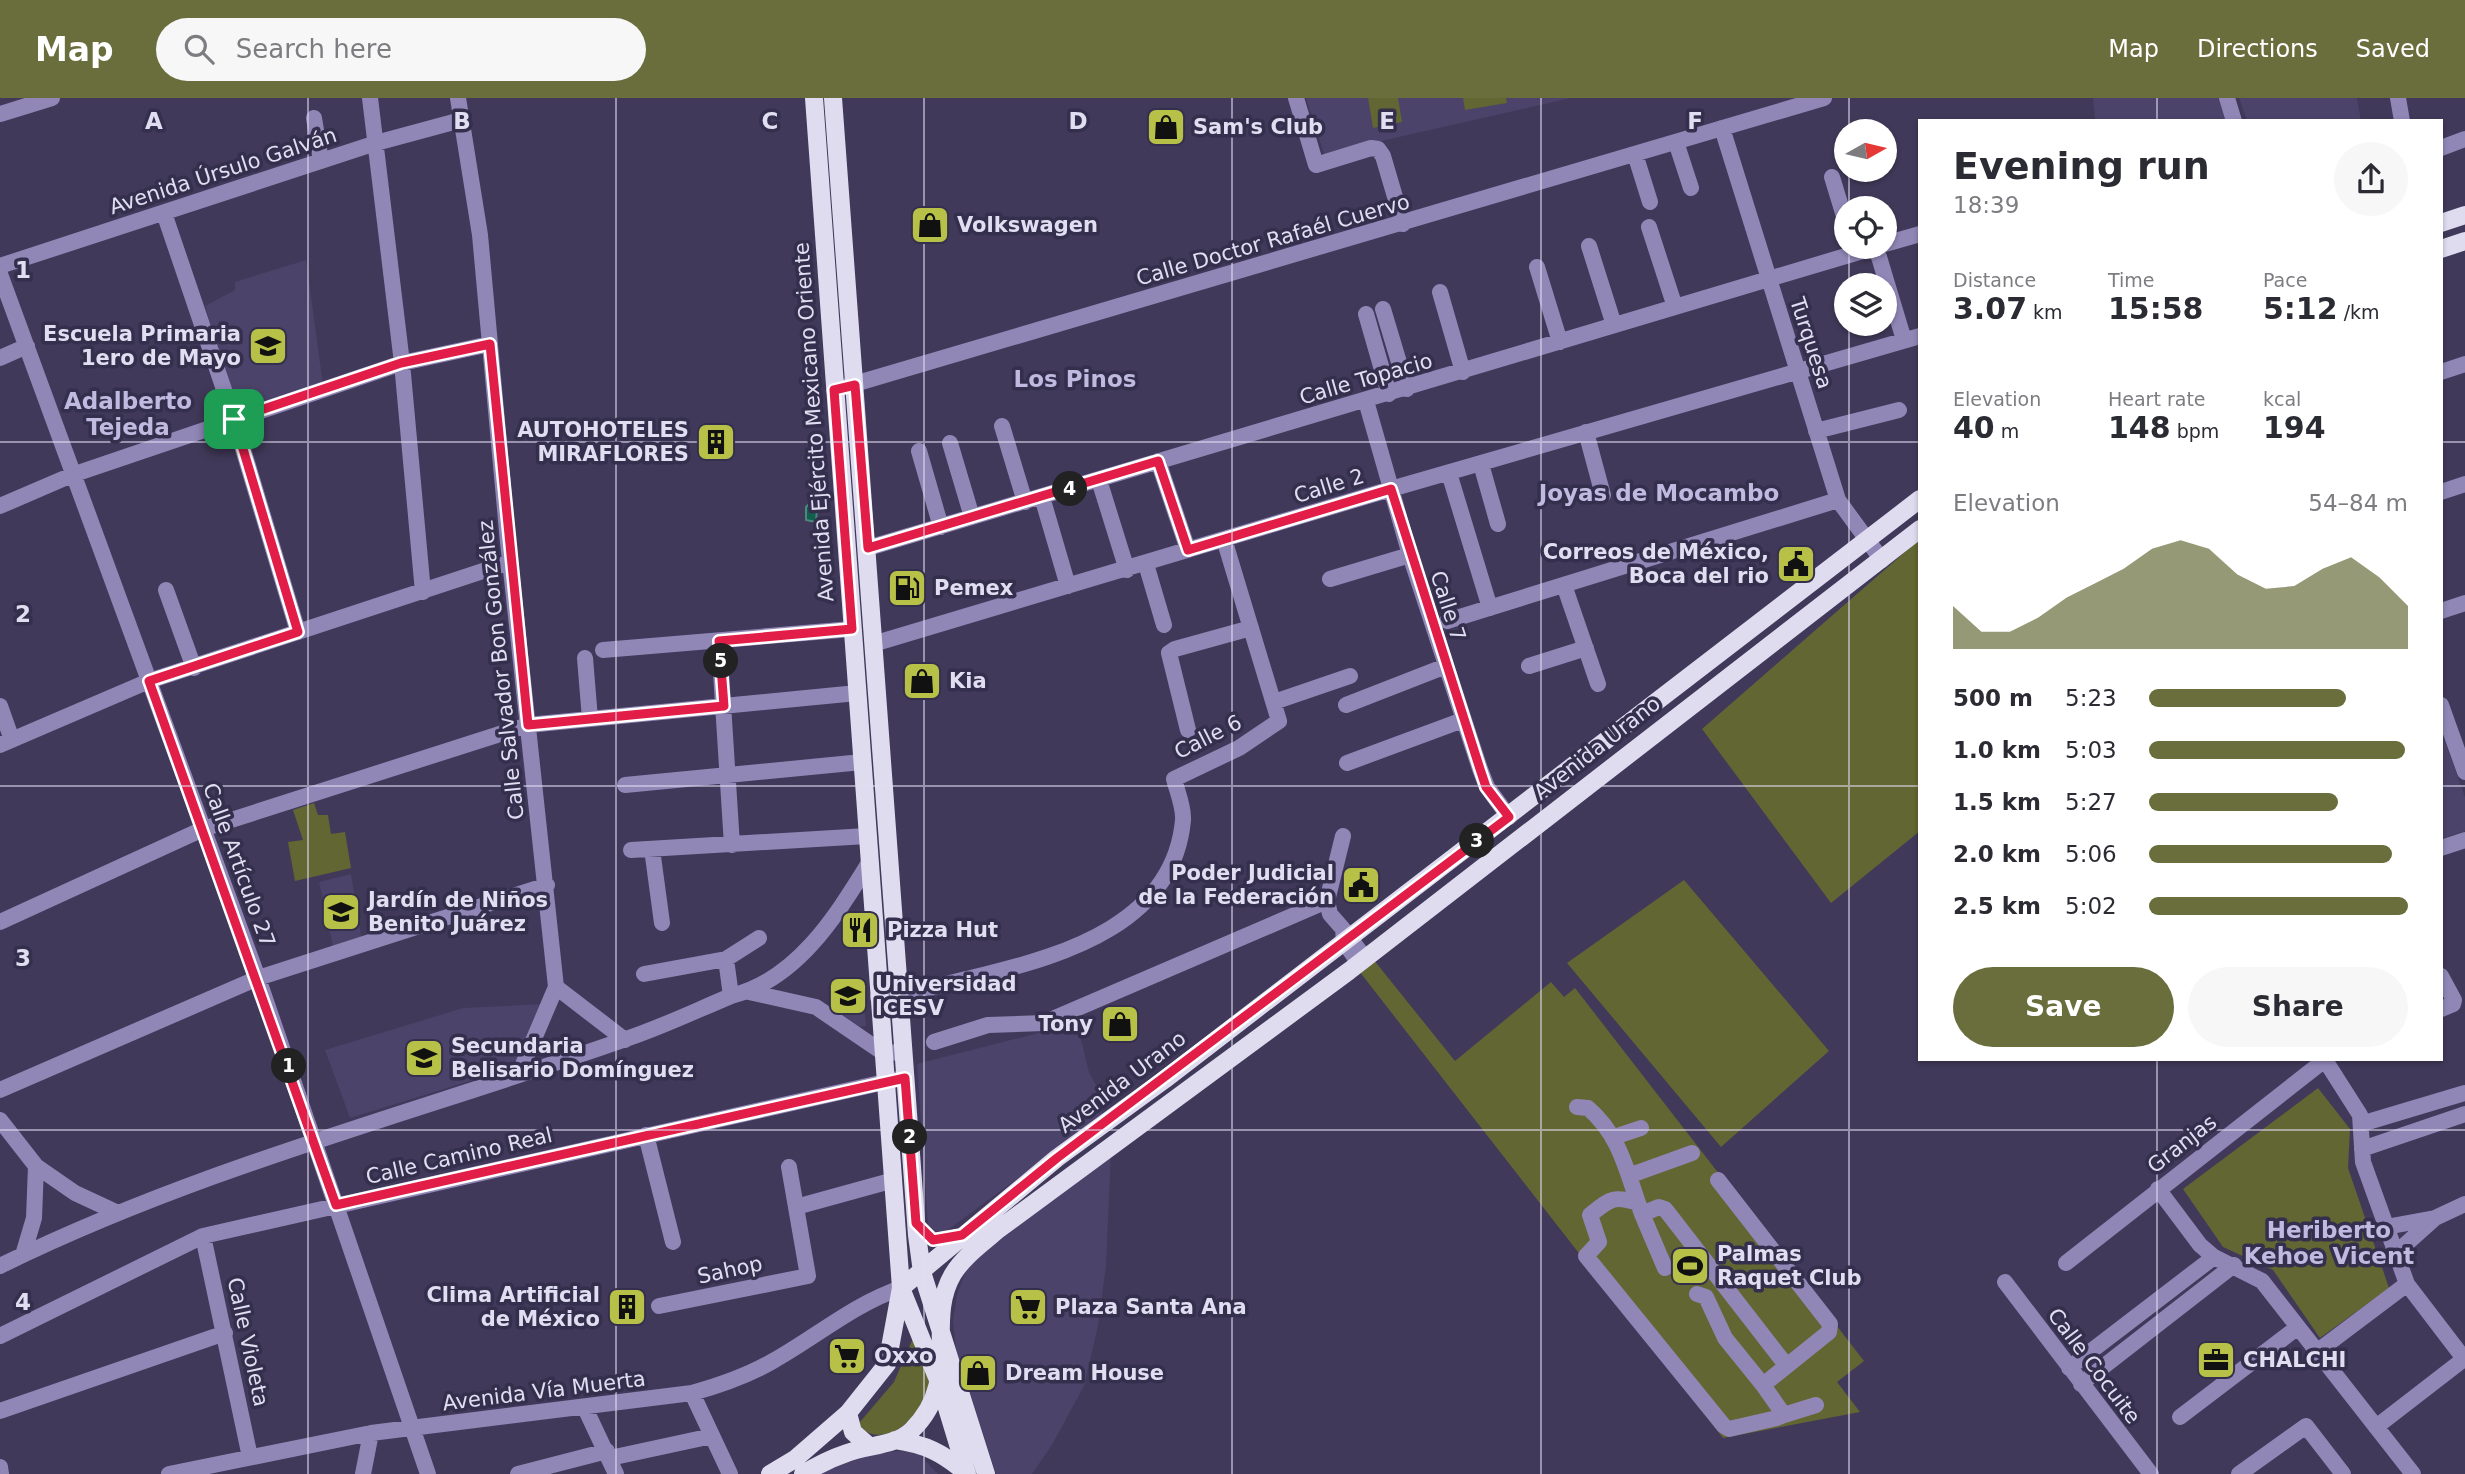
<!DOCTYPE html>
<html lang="en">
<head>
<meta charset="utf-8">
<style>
	body { margin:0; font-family:"DejaVu Sans",sans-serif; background:#f7f7f7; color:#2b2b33; height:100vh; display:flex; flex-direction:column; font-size:26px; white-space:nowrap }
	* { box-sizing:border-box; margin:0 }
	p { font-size:23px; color:#7c7c81 }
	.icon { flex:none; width:38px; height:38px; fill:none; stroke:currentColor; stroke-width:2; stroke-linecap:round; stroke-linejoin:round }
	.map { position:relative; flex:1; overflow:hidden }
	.drawer { position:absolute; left:1918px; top:21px; width:525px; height:942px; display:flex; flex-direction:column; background:#fff; border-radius:0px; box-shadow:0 2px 5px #0004 }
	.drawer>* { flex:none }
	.needle { width:46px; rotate:82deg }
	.controls { position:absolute; left:1834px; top:21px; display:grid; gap:14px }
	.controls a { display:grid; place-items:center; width:63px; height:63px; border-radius:50%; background:#fff; box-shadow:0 2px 5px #0004; font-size:35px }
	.pin { position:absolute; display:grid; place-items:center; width:60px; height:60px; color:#fff; margin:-30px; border-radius:14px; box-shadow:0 4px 10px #0006 }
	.km { position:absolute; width:35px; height:35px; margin:-18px; border-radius:50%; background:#222; color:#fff; font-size:19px; line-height:35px; text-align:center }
	.round { display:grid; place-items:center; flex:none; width:74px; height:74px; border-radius:37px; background:#f7f7f7 }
	.overview { display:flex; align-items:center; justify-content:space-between; height:119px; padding:0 35px }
	h1 { font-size:38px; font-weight:700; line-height:52px }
	.stats { display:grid; grid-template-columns:repeat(3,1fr); gap:10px; height:119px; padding:7px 35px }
	.stats div { display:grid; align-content:center }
	.stats b { font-size:30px; font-weight:700 }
	.stats small { font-size:19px; font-weight:400 }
	.stats p { font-size:19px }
	.chart { height:196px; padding:14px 35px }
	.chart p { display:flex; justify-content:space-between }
	.chart svg { width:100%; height:126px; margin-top:7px; fill:#6a6e3c; opacity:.7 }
	.action { display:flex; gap:14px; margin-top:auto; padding:14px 35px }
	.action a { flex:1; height:80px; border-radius:42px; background:#6a6e3c; color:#fff; font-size:28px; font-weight:700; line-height:80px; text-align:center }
	.action a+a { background:#f7f7f7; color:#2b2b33 }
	ul { padding:0 35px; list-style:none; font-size:23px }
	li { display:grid; grid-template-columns:112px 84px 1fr; align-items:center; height:52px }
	li i { height:18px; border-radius:9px; background:#6a6e3c }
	header { display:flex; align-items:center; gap:42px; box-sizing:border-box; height:98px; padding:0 35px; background:#6a6e3c; color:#fff }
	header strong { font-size:33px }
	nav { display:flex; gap:38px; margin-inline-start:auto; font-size:24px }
	.search { width:490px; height:63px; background:#f7f7f7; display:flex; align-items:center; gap:18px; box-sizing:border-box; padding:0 24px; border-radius:38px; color:#7c7c81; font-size:26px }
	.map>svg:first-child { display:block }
	.built { fill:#4b4369 }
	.green { fill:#626633 }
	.water { fill:#10604e; stroke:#4f867f; stroke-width:2 }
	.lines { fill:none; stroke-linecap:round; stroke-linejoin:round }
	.minor { stroke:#9087b7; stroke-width:16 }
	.major { stroke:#dfdcf0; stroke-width:18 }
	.route-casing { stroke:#fff; stroke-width:14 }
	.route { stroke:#e11d48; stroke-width:9 }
	.grid { fill:none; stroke:#e1def2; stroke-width:2; stroke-opacity:0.55 }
	.labels { text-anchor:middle; stroke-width:7; stroke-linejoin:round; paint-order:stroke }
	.poi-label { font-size:21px; font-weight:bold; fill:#e1def2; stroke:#352f4e; text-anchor:start }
	.street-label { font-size:21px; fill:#e1def2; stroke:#352f4e }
	.neighbourhood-label { font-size:23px; font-weight:bold; fill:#c0bae0; stroke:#352f4e }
	.grid-label { font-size:23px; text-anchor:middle; font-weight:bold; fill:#e1def2; stroke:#352f4e; stroke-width:7; stroke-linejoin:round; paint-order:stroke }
</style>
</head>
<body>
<header>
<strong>Map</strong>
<div class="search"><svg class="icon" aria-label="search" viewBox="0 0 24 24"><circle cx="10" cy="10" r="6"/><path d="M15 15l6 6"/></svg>Search here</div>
<nav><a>Map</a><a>Directions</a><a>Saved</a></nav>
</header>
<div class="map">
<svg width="2465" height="1376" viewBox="0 0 2465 1376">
	<rect width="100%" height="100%" fill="#403959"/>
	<path class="built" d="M1306,0H1571L1324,56Z
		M2093,0H2220L2228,23H2095Z
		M2239,0H2357L2361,23H2247Z
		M306,162L323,287L238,315L205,208L235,192V184Z
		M2444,641L2465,699V733L2441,741V643Z
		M351,776L362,844L334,853L319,784Z
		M861,880L866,928L857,929L834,911L831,885Z
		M543,906L516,969L350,1020L325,952L463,910Z
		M1077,925L1089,974L1102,998V1018L945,1134L935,1133L928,1127L917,966Z
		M1111,1053L1106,1168L1098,1228L1084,1288L1052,1347L1032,1376H996L956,1251L953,1223L957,1196L967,1171L987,1146Z
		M915,1352L938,1376H816L875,1355Z"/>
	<path class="green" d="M1368,0H1398L1402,24L1373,30Z
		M1463,0H1506L1507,5L1465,12Z
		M1920,441V733L1831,805L1702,631Z
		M314,705L318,717H328L331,736L345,734L351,770L295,783L288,744L303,742L293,712Z
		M1684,782L1829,953L1721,1049L1567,865Z
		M1373,861L1455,963L1551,884L1564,899L1575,890L1864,1263L1837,1284L1860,1314L1723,1340L1359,873Z
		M2318,990L2350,1031L2348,1070L2389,1190L2320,1240L2273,1172L2223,1149L2183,1091Z
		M914,1238C919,1252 928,1271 929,1286C929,1314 883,1355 860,1328V1324L894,1284Z"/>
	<path class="water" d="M810,405L817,410L816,424L806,422V409Z"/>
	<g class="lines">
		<path class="minor" d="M370,0L402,265L423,494
			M458,0L480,137L508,444L556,889L519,976
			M1296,0L1316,67L1371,50L1378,51L1383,58L1403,126
			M2227,0L2234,23
			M2398,0L2402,23
			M0,16L52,0
			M314,20L321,63
			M1722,30L1838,402L1882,462
			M1676,44L1691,90
			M2441,50L2465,41
			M1635,56L1650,104
			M1832,79L1846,125
			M164,115L234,321L298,534
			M1649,129L1675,209
			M1885,146L1920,136
			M1589,148L1614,227
			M1876,149L1904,242
			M0,168L376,45L461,22
			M1537,169L1560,244
			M0,176L258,880L428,1376
			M1440,194L1463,274
			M1383,211L1407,291
			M1366,216L1389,296
			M0,260L27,248
			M2441,274L2465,266
			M834,292L1824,0
			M1366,303L1410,457L1480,671L1487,689L1509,719
			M1002,328L1025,404
			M1816,333L1899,312
			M1586,334L1603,397
			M950,345L972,419
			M919,353L941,429
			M1158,363L1188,452
			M1481,366L1498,426
			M1449,375L1490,510
			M1099,382L1127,472
			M2441,394L2465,386
			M1042,399L1068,488
			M0,408L72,377L402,265L490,246
			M868,450L1876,149
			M1146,466L1164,527
			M1330,481L1410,457
			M1564,487L1598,586
			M166,492L194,570
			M2441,513L2465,505
			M1447,523L1838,402
			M719,543L732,747
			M873,546L1391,391L1920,238
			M603,552L852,531
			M585,560L590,621
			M1529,568L1586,550
			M1274,604L1350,578
			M1346,607L1446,568
			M2441,607L2465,674
			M0,608L12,642
			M1188,632L1169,555L1175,551L1251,530
			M0,647L149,583L510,464
			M1347,665L1463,622
			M625,687L862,664
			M1343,738L1327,803L1330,816L1343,831
			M2441,750L2465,742
			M652,751L662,825
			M631,752L867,738
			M0,824L203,731L528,627L857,595
			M726,861L731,898
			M1359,865L1344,844L1343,831L1365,860
			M644,876L726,861L759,840
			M2441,878L2454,902L2453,906L2441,911
			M556,889L625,942
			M749,894L816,909L882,954L904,955
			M878,899C914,896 948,885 983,877C1066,857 1174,824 1183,722C1184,709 1177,693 1174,681L1239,650L1279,623L1224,441
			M934,944L988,927L1043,925L1327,803
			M2325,962L2360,1017L2363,1064L2407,1186L2465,1262
			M0,992L258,880L547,787
			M1577,1009L1588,1010C1622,1039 1627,1077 1642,1116L1659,1109L1665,1111L1786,1267
			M0,1022L36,1068L75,1095L118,1115
			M2361,1026L2465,995
			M646,1037L673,1144
			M1614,1039L1641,1030
			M2362,1051L2465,1016
			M1631,1077L1692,1055
			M2158,1091L2200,1147L2214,1159L2262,1183L2413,1376
			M1638,1105C1613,1097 1610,1101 1590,1117L1599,1144L1586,1158L1724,1328L1729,1331L1777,1320L1784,1317L1763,1287L1829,1234L1830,1226L1718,1082
			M796,1109L894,1082
			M1642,1116L1665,1170
			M2386,1129L2435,1120L2465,1106
			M203,1138L250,1359
			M2396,1155L2435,1120
			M23,1157L34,1120L36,1068
			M2066,1165L2326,961
			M0,1168C199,1070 415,1015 623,942C660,930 695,913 731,898C797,882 836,818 869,765
			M2005,1184L2151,1376
			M1697,1196L1706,1199L1725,1240L1763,1287
			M659,1208L808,1178L789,1069
			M0,1238L203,1138L898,981
			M2318,1253L2407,1186
			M2069,1270L2214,1159
			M2081,1286L2234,1167
			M692,1295L730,1376
			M585,1310L616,1376
			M0,1313L225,1235
			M1784,1317L1816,1307
			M2180,1319L2298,1229
			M2376,1329L2464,1261
			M610,1360L712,1338
			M0,1369L1,1376
			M169,1376L371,1335L692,1295C721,1287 747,1278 773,1263C816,1239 854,1206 901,1190
			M363,1376L371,1335
			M518,1376L607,1353
			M2239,1376L2306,1328L2343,1376"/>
		<path class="major" d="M814,0L901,1190L940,1287L967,1376
			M833,0L917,1137L922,1174L986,1376
			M2441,125L2465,117
			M2441,151L2465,143
			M848,1315L853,1334L869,1348
			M895,1342C925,1346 943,1355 966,1375
			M770,1376L795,1361L848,1315L887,1266L901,1190L1057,1060L1164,982L1920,401
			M803,1376C816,1368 832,1360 847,1355C867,1347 896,1348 912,1332C963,1282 924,1225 953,1176C964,1158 984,1144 999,1131L1349,873L1920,431"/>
	</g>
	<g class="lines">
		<g class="route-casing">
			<path id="route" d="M490,246L528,627L724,608L719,543L852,531L834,292L855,287L868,450L1158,363L1188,452L1391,391L1480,671L1486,689L1509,719L1057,1060L962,1137L933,1142L916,1125L905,980L336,1107L149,583L298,534L234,321L401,265Z"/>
		</g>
		<use href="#route" class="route"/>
	</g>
	<path class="grid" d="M308,0V1376M616,0V1376M924,0V1376M1232,0V1376M1541,0V1376M1849,0V33M2157,0V23M1849,72V110M1849,149V187M1849,226V1376M0,344H1920M2441,344H2465M0,688H1920M2441,688H2465M2157,961V1376M0,1032H2465"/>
	<defs>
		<g id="shop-square" transform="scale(2.0125)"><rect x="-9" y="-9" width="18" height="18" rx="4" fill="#b8c147" stroke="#352f4e"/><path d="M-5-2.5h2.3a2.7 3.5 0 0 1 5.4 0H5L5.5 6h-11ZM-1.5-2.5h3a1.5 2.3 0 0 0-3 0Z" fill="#111"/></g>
		<g id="school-square" transform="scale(2.0125)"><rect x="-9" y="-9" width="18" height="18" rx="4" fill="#b8c147" stroke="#352f4e"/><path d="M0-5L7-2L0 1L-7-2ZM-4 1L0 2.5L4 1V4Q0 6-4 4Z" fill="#111"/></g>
		<g id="building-square" transform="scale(2.0125)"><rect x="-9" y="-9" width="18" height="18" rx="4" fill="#b8c147" stroke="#352f4e"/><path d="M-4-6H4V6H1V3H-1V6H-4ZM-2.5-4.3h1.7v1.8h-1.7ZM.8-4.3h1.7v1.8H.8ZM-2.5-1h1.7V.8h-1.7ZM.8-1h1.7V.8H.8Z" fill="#111"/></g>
		<g id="civic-square" transform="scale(2.0125)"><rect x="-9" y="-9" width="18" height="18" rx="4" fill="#b8c147" stroke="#352f4e"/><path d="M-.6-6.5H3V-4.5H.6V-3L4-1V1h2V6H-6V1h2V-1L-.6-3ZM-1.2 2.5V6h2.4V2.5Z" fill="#111"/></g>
		<g id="fuel-square" transform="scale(2.0125)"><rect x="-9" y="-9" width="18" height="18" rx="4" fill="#b8c147" stroke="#352f4e"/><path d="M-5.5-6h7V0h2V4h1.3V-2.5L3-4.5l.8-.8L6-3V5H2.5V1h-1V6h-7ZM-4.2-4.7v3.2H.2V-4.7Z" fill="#111"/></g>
		<g id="restaurant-square" transform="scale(2.0125)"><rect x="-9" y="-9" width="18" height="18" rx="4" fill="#b8c147" stroke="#352f4e"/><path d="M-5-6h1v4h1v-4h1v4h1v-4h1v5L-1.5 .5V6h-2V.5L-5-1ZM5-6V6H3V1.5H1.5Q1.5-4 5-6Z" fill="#111"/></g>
		<g id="university-square" transform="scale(2.0125)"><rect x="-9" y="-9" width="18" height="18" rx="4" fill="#b8c147" stroke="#352f4e"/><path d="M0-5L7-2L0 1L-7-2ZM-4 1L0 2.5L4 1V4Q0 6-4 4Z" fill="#111"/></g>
		<g id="stadium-square" transform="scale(2.0125)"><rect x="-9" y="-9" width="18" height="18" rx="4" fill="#b8c147" stroke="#352f4e"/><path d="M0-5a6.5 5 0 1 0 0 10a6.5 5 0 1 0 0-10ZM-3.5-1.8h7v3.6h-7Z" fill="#111"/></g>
		<g id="supermarket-square" transform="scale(2.0125)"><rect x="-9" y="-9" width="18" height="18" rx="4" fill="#b8c147" stroke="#352f4e"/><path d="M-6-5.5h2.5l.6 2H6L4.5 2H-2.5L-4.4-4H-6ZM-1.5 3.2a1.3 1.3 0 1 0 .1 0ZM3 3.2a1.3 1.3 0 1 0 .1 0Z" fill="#111"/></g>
		<g id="office-square" transform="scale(2.0125)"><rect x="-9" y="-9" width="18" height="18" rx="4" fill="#b8c147" stroke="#352f4e"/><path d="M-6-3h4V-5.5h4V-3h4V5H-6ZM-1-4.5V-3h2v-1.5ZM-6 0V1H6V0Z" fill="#111"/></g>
	</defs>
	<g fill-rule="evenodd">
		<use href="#shop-square" x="1166" y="29"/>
		<use href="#shop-square" x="930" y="127"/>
		<use href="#school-square" x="268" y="248"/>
		<use href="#building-square" x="716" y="344"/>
		<use href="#civic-square" x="1796" y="466"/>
		<use href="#fuel-square" x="907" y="490"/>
		<use href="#shop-square" x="922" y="583"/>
		<use href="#civic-square" x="1361" y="787"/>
		<use href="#school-square" x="341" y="814"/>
		<use href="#restaurant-square" x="860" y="832"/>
		<use href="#university-square" x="848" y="898"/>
		<use href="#shop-square" x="1120" y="926"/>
		<use href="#school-square" x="424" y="960"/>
		<use href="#stadium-square" x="1690" y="1168"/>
		<use href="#building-square" x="627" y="1209"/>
		<use href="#supermarket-square" x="1028" y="1209"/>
		<use href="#supermarket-square" x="847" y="1258"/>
		<use href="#office-square" x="2216" y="1262"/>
		<use href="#shop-square" x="978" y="1275"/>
	</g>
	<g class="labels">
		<g class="poi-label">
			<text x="1193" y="36">Sam's Club</text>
			<text x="957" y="134">Volkswagen</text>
			<text x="241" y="243" text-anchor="end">Escuela Primaria<tspan x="241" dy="24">1ero de Mayo</tspan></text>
			<text x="689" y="339" text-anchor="end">AUTOHOTELES<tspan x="689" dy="24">MIRAFLORES</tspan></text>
			<text x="1769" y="461" text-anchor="end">Correos de México,<tspan x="1769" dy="24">Boca del rio</tspan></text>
			<text x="934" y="497">Pemex</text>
			<text x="949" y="590">Kia</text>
			<text x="1334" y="782" text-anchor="end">Poder Judicial<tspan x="1334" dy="24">de la Federación</tspan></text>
			<text x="368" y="809">Jardín de Niños<tspan x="368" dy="24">Benito Juárez</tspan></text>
			<text x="887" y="839">Pizza Hut</text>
			<text x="875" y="893">Universidad<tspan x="875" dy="24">ICESV</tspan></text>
			<text x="1093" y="933" text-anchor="end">Tony</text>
			<text x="451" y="955">Secundaria<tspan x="451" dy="24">Belisario Domínguez</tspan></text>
			<text x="1717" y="1163">Palmas<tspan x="1717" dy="24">Raquet Club</tspan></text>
			<text x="600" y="1204" text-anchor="end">Clima Artificial<tspan x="600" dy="24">de México</tspan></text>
			<text x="1055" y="1216">Plaza Santa Ana</text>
			<text x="874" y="1265">Oxxo</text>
			<text x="2243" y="1269">CHALCHI</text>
			<text x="1005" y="1282">Dream House</text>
		</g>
		<g class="street-label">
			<text transform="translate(223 73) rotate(-18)" y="7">Avenida Úrsulo Galván</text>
			<text transform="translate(1273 142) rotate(-16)" y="7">Calle Doctor Rafaél Cuervo</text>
			<text transform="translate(1811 245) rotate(72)" y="7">Turquesa</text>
			<text transform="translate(1366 281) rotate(-16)" y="7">Calle Topacio</text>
			<text transform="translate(814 324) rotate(-94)" y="7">Avenida Ejército Mexicano Oriente</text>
			<text transform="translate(1329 388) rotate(-17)" y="7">Calle 2</text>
			<text transform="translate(1448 508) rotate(72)" y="7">Calle 7</text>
			<text transform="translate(501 572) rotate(-96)" y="7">Calle Salvador Bon González</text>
			<text transform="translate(1208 639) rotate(-27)" y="7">Calle 6</text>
			<text transform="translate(1597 650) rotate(-38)" y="7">Avenida Urano</text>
			<text transform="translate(239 767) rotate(70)" y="7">Calle Artículo 27</text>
			<text transform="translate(1122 984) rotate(-37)" y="7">Avenida Urano</text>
			<text transform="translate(2182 1046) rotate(-38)" y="7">Granjas</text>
			<text transform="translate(459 1058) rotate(-13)" y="7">Calle Camino Real</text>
			<text transform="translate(730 1172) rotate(-12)" y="7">Sahop</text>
			<text transform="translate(248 1244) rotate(78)" y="7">Calle Violeta</text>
			<text transform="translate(2094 1268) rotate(53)" y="7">Calle Cocuite</text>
			<text transform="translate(544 1293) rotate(-7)" y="7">Avenida Vía Muerta</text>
		</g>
		<g class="neighbourhood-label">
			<text x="1075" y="289">Los Pinos</text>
			<text x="128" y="311">Adalberto<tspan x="128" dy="26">Tejeda</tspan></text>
			<text x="1659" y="403">Joyas de Mocambo</text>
			<text x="2329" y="1140">Heriberto<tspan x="2329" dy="26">Kehoe Vicent</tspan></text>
		</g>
	</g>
	<g class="grid-label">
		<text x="154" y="31">A</text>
		<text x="462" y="31">B</text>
		<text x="770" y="31">C</text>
		<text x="1078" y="31">D</text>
		<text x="1387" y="31">E</text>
		<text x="1695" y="31">F</text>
		<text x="23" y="180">1</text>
		<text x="23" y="524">2</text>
		<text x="23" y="868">3</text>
		<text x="23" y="1212">4</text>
	</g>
</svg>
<div class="controls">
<a><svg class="needle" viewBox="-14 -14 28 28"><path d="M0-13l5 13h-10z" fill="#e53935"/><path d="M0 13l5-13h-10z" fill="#7c7c81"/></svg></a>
<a><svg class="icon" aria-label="locate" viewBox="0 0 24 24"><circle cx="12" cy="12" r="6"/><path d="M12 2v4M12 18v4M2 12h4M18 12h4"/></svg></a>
<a><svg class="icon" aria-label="layers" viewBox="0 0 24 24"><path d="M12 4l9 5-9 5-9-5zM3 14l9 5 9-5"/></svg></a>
</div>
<div class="pin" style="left:234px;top:321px;background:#1e9e55"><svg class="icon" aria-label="arrive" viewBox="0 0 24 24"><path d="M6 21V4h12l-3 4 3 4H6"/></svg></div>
<b class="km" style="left:289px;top:968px">1</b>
<b class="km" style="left:910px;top:1039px">2</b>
<b class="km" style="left:1477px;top:743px">3</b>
<b class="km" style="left:1070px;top:391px">4</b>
<b class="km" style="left:721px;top:563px">5</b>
<section class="drawer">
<div class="overview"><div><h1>Evening run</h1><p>18:39</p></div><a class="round"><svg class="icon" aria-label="share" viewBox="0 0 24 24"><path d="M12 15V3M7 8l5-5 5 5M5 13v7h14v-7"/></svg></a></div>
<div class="stats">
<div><p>Distance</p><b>3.07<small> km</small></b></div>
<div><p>Time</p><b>15:58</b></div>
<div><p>Pace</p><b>5:12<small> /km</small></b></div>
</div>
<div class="stats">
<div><p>Elevation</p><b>40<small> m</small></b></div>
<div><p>Heart rate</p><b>148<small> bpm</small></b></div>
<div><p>kcal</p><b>194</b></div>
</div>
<div class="chart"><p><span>Elevation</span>54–84 m</p>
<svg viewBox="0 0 160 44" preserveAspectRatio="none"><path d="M0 44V29L10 38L20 38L30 33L40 26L50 21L60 16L70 9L80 6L90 9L100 18L110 23L120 22L130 16L140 12L150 19L160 29V44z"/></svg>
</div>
<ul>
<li><b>500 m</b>5:23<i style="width:76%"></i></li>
<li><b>1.0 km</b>5:03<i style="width:99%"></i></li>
<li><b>1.5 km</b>5:27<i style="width:73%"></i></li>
<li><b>2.0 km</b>5:06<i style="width:94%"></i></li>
<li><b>2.5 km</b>5:02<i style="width:100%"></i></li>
</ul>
<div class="action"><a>Save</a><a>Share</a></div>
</section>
</div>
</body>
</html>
